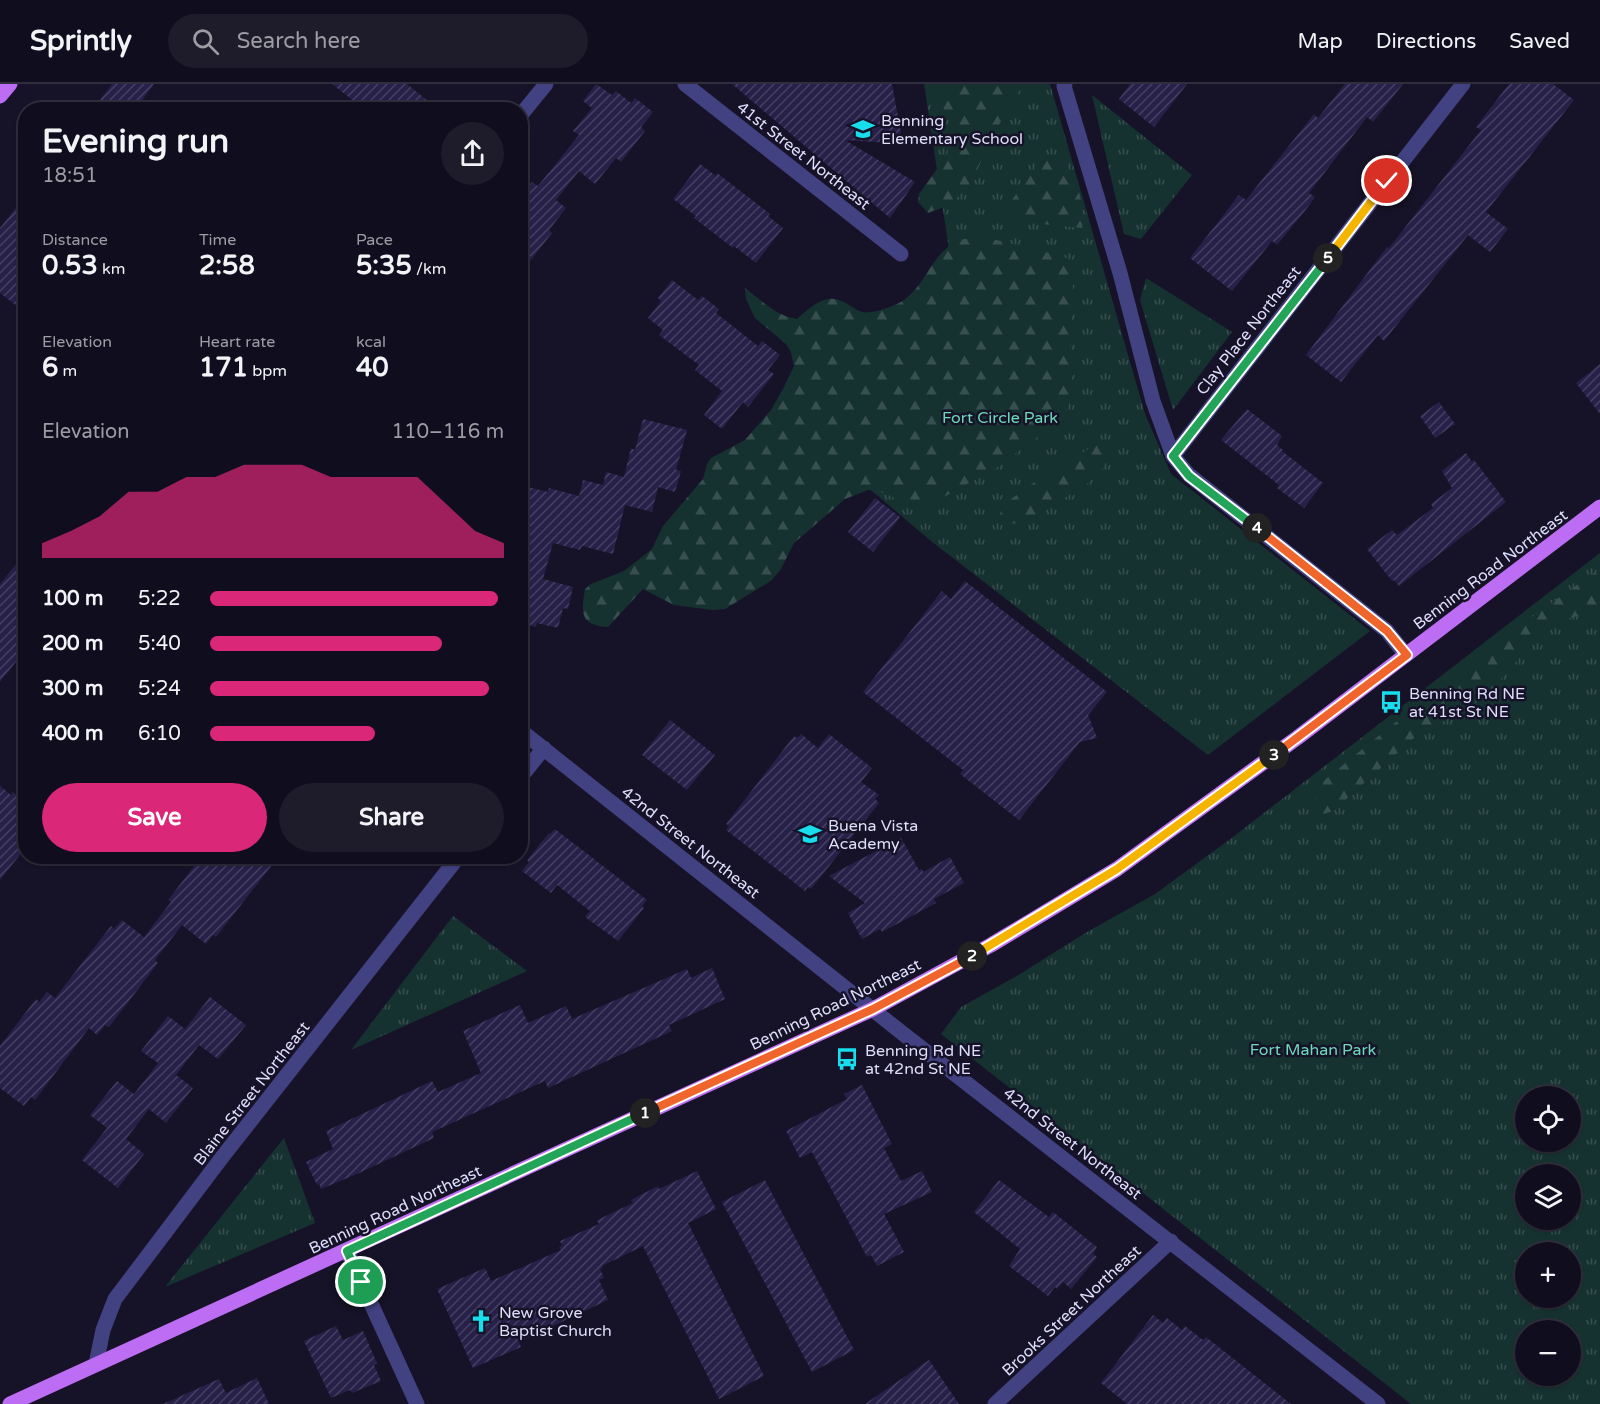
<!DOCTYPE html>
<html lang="en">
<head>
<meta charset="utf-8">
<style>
	body { margin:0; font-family:"Varela Round",sans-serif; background:#1e1c2b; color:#f1f3f6; height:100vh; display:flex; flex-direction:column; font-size:22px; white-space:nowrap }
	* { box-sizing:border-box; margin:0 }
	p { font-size:20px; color:#9c9ca4 }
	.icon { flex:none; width:33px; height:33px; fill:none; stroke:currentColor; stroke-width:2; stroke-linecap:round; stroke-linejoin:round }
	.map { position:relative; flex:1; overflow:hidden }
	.panel { position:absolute; left:18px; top:18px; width:510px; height:762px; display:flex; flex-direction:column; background:#100e1e; border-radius:24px; box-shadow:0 2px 4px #0004,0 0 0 2px #302e3c }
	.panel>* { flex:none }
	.buttons { position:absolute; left:1515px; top:1002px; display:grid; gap:12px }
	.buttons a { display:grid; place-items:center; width:66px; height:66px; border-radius:50%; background:#100e1e; box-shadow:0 2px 4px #0004,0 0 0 2px #302e3c; font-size:30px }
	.pin { position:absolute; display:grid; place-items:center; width:51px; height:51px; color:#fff; margin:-26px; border:3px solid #fff; border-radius:50%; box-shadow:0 2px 6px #0007 }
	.km { position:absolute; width:30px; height:30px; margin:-15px; border-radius:50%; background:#222; color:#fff; font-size:16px; line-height:30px; text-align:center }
	.round { display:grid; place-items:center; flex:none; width:63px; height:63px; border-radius:32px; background:#1e1c2b }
	.overview { display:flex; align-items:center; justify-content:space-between; height:102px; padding:0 24px }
	h1 { font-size:33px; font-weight:700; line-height:45px }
	.metrics { display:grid; grid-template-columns:repeat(3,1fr); gap:9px; height:102px; padding:6px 24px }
	.metrics div { display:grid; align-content:center }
	.metrics b { font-size:26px; font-weight:700 }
	.metrics small { font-size:16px; font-weight:400 }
	.metrics p { font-size:16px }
	.chart { height:168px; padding:12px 24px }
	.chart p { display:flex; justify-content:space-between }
	.chart svg { width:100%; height:108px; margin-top:6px; fill:#db2777; opacity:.7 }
	.action { display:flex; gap:12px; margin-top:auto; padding:12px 24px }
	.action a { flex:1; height:69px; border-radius:36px; background:#db2777; color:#fff; font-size:24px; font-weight:700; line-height:69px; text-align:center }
	.action a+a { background:#1e1c2b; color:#f1f3f6 }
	ul { padding:0 24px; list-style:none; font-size:20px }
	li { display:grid; grid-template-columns:96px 72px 1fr; align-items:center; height:45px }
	li i { height:15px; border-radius:8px; background:#db2777 }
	header { display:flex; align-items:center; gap:36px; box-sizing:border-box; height:84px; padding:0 30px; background:#100e1e; border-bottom:2px solid #302e3c }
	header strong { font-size:28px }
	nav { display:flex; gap:33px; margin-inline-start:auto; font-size:21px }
	.search { width:420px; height:54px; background:#1e1c2b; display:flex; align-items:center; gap:15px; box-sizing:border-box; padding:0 21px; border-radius:33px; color:#9c9ca4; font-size:22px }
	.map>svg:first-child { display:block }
	.grass { fill:url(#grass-tufts); fill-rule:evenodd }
	.forest { fill:url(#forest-firs) }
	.building { fill:url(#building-hatch) }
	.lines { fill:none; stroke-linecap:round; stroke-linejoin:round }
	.minor { stroke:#424283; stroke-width:15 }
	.major { stroke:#bd6df3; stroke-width:15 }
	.split-1-casing { stroke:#fff; stroke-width:12 }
	.split-2-casing { stroke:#fff; stroke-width:12 }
	.split-3-casing { stroke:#fff; stroke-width:12 }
	.split-4-casing { stroke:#fff; stroke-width:12 }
	.split-5-casing { stroke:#fff; stroke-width:12 }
	.split-6-casing { stroke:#fff; stroke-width:12 }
	.split-1 { stroke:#22a559; stroke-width:8 }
	.split-2 { stroke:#f0652b; stroke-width:8 }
	.split-3 { stroke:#f5b400; stroke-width:8 }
	.split-4 { stroke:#f0652b; stroke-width:8 }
	.split-5 { stroke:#22a559; stroke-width:8 }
	.split-6 { stroke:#f5b400; stroke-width:8 }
	.labels { text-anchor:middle; stroke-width:5; stroke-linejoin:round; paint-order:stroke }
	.poi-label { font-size:16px; fill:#dfddfc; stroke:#161328; text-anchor:start }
	.street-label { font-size:16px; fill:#dfddfc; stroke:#161328 }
	.park-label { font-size:16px; fill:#6dd8ba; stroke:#161328 }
</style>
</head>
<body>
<header>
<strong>Sprintly</strong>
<div class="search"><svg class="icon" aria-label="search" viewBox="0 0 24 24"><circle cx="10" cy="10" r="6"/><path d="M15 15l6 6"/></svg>Search here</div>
<nav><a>Map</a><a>Directions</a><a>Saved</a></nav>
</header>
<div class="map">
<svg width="1600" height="1320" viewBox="0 0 1600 1320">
	<defs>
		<pattern id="grass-tufts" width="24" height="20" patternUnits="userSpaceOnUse" patternTransform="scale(1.5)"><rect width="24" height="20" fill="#163230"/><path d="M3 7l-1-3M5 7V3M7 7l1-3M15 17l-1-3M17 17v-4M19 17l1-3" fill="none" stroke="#374f4f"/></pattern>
		<pattern id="forest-firs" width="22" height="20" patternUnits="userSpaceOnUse" patternTransform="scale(1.5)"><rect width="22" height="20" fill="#163230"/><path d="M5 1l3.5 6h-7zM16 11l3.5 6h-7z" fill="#374f4f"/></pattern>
		<pattern id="building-hatch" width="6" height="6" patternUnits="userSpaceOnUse" patternTransform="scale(1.5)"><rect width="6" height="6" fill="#272048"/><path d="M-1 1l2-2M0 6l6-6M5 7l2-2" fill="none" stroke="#464063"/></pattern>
	</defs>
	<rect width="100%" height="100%" fill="#161328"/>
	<path class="grass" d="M924,0H1050L1145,330L1171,390L1370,547L1208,671L931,457L826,368L950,172Z
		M1092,11L1192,91L1141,155L1124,150Z
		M1146,194L1232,248L1173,326L1140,216Z
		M1600,469V1320H1411L941,950L961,923L1015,893L1087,848L1155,810L1233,753ZM1526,1012H1570V1058H1526ZM1526,1090H1570V1136H1526ZM1526,1168H1570V1214H1526ZM1526,1246H1570V1292H1526Z
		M453,832L527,887L351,966Z
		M284,1054L315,1139L165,1203Z"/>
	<path class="forest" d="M934,0H1025L1009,21L970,100L950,121L928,129L918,118L919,110L947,71L952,46Z
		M1053,71C1074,77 1087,125 1082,144L1011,137L1005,131L1009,120L1041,76Z
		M984,153L1062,172L1070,176L1074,184L1070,257L1071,301L1069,321L1061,336L996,384L933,419L913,422L879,407L868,406L845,415L794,459L781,485L772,496L725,525L713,526L674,521L643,505L608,543C580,541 581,530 585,505L591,500L624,487L652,465L663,442L703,395L707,380L711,374L745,356L771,326L784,303L794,282L791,268L786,260L755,234L746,215L745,204C761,216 777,233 797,235C809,225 824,209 841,217C848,219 855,226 862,228C872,230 888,224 897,220C925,207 929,171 957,157C964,154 976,154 984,153Z
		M1099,361L1106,369L1104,383L1088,399L1044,427L1020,439L1004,440C998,433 1000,429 1003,421L1047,389L1094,362Z
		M1600,488V525L1567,535L1546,547L1526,566L1484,614L1414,654L1333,727L1324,730L1318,726L1315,713L1320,700C1409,626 1499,555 1594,489Z"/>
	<path class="building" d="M112,0H154L135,26H92Z
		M332,0H407L439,26H365Z
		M596,0L612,11L616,7L631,19L635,14L653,28L641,43L645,47L621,78L616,74L595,100L579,87L556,116L566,124L549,146L552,149L520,190V113L532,98L538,102L579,51L573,47L592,24L583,17Z
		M732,0H892L903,60L845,56L915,98L890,134Z
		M1130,0H1187L1154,43L1119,15Z
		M1345,0H1403L1373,38L1367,33L1309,109L1315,113L1304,128L1277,161L1272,157L1232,207L1190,174L1239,111L1246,116L1314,30L1318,34Z
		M1509,0H1553L1574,16L1486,128L1508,145L1490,168L1468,151L1384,257L1378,251L1341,298L1306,271L1387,163L1389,164L1481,46L1476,43Z
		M700,80L716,92L717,89L770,130L768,132L783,144L756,179L734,162L733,164L694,134L696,132L673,115Z
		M26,111V229L0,209V144Z
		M672,196L698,216L702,212L719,225L716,229L758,262L762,257L780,271L768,286L774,290L748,323L743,318L722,345L704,331L722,307L695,286L699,281L659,251L663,246L648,234L661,217L658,214Z
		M1600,280V330L1576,299Z
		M1439,318L1455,340L1435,354L1420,332Z
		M1247,325L1282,352L1277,361L1283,366L1282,367L1323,399L1304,424L1277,404L1279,401L1221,356Z
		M643,335L687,346L676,386L681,387L675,408L658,403L652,428L625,421L613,470L582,462L580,466L553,459L543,495L573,503L568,525L563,524L558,544L537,539L536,543L520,539V432L528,403L548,408L549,404L579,412L583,396L603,401L606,388L624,393L631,364L635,366Z
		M1466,369L1472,378L1474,376L1506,418L1399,502L1394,496L1392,497L1367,465L1392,446L1397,451L1433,424L1431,420L1452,404L1442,387Z
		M875,414L900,433L873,468L848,448Z
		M26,468V565L0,598V500Z
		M965,497L1107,608L1088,631L1097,654L1080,658L1019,736L960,690L963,686L863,608L942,507L951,515Z
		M670,636L715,671L687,706L642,671Z
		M801,650L818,664L829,650L872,684L861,698L879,711L875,715L879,719L811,805L808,803L805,807L726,746L729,742L726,740L794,652L797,654Z
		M0,702L11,711L13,708L26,718V763L0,796Z
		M555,745L647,816L642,822L644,824L618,857L585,833L590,827L557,801L551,809L522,787L529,778L527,776L549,749L550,750Z
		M901,754L919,786L922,785L923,788L950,773L964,799L934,815L936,819L882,848L880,845L862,855L848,829L865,819L829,792Z
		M202,772H279L216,853L213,851L206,860L182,841L155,876L158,879L109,943L105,941L97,951L89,944L35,1016L31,1013L24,1022L0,1004V962L36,915L39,918L47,908L55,914L111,842L114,845L122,836L144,853L171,818L168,816Z
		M712,884L725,915L669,941L672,947L548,1004L545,997L432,1048L434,1054L357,1090L321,1105L319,1100L317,1101L306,1078L333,1065L326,1047L432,997L438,1008L481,989L463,947L520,921L528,939L566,922L572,935L687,885L691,894Z
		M210,913L246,941L218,975L199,961L176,991L193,1004L166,1039L149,1025L126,1055L144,1070L118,1104L82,1076L107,1044L90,1031L117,997L134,1010L158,979L141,967L168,932L185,945Z
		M862,1001L892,1060L884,1064L901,1097L922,1087L932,1108L884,1130L904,1168L877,1182L871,1171L867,1173L812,1068L800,1074L786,1047L847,1015L844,1010Z
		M697,1087L716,1125L688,1139L764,1292L719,1315L643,1162L602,1182L603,1184L600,1185L604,1194L599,1196L608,1216L519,1258L521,1263L473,1284L437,1205L485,1184L491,1197L561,1166L559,1163L562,1162L560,1157L599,1140L597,1136L633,1119L631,1116L658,1102L659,1105Z
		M765,1096L854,1266L812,1288L722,1118Z
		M999,1096L1049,1133L1053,1128L1097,1163L1093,1170L1097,1173L1071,1205L1063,1198L1057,1205L1055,1203L1048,1212L1009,1182L1020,1165L974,1128Z
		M1153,1231L1163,1239L1167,1234L1182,1246L1185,1242L1203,1256L1206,1253L1291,1320H1127L1101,1299Z
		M336,1242L343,1256L363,1247L377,1279L374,1281L381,1297L352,1309L350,1306L331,1314L304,1257Z
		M929,1276L959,1320H865Z
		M257,1294L269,1320H163L219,1295L226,1309Z"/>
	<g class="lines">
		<path class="minor" d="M685,0L901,170
			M1065,0L1064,2L1120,189L1153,317L1173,372L1189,391L1387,547L1406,571
			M520,32L546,0
			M1173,372L1463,0
			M520,646L906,952L1378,1320
			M520,694L544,664
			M347,1167L417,1320
			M96,1280L103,1246L115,1215L223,1072L459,772
			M995,1320L1171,1157"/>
		<path class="major" d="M0,12L10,0
			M10,1320L873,925L991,861L1117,785L1297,654L1600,423"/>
	</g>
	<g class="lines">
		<g class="split-1-casing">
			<path id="split-1" d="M361,1198L347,1167L645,1029"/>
		</g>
		<g class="split-2-casing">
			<path id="split-2" d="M645,1029L873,925L972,872"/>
		</g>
		<g class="split-3-casing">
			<path id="split-3" d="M972,872L1117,785L1274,671"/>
		</g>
		<g class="split-4-casing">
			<path id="split-4" d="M1257,444L1387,547L1407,571L1274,671"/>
		</g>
		<g class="split-5-casing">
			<path id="split-5" d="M1257,444L1189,392L1173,372L1328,174"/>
		</g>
		<g class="split-6-casing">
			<path id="split-6" d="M1328,174L1387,97"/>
		</g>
		<use href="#split-1" class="split-1"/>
		<use href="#split-2" class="split-2"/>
		<use href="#split-3" class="split-3"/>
		<use href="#split-4" class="split-4"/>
		<use href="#split-5" class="split-5"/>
		<use href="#split-6" class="split-6"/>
	</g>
	<defs>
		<g id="school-bare" transform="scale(1.8)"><path d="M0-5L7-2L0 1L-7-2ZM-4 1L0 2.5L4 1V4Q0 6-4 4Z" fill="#18ddec" stroke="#161328" stroke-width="2.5" paint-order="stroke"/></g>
		<g id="bus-bare" transform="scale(1.8)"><path d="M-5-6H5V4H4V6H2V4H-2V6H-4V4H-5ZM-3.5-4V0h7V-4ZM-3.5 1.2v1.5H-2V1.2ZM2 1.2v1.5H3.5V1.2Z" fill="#18ddec" stroke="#161328" stroke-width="2.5" paint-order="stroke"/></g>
		<g id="church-bare" transform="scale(1.8)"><path d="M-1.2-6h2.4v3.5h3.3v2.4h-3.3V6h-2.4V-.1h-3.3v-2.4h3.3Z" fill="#18ddec" stroke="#161328" stroke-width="2.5" paint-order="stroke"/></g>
	</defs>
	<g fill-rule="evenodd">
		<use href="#school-bare" x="863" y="45"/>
		<use href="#bus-bare" x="1391" y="618"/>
		<use href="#school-bare" x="810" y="750"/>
		<use href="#bus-bare" x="847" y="975"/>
		<use href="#church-bare" x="481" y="1237"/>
	</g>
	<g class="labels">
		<g class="poi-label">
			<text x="881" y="42">Benning<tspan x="881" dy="18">Elementary School</tspan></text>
			<text x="1409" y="615">Benning Rd NE<tspan x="1409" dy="18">at 41st St NE</tspan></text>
			<text x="828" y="747">Buena Vista<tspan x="828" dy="18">Academy</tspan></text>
			<text x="865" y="972">Benning Rd NE<tspan x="865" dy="18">at 42nd St NE</tspan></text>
			<text x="499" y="1234">New Grove<tspan x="499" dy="18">Baptist Church</tspan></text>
		</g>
		<g class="street-label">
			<text transform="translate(804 71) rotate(38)" y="6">41st Street Northeast</text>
			<text transform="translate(1248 246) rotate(-52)" y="6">Clay Place Northeast</text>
			<text transform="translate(1490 485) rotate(-37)" y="6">Benning Road Northeast</text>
			<text transform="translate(691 758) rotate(38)" y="6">42nd Street Northeast</text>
			<text transform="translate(835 920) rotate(-26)" y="6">Benning Road Northeast</text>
			<text transform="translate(251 1009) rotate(-52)" y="6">Blaine Street Northeast</text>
			<text transform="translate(1073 1059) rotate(38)" y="6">42nd Street Northeast</text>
			<text transform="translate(395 1125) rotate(-25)" y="6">Benning Road Northeast</text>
			<text transform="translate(1071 1226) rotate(-43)" y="6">Brooks Street Northeast</text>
		</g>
		<g class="park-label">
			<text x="1000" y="339">Fort Circle Park</text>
			<text x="1313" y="971">Fort Mahan Park</text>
		</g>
	</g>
</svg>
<div class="buttons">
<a><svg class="icon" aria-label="locate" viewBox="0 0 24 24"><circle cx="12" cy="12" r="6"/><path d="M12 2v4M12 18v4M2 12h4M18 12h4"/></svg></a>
<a><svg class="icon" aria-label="layers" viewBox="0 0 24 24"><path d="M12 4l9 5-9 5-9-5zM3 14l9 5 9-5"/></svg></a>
<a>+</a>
<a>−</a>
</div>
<div class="pin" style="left:361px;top:1198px;background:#1e9e55"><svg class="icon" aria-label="arrive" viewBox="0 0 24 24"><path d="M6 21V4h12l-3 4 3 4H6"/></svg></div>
<div class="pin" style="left:1387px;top:97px;background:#d93025"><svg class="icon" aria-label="check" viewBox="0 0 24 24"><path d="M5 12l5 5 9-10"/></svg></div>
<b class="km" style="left:645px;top:1029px">1</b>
<b class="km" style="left:972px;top:872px">2</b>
<b class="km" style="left:1274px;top:671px">3</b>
<b class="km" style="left:1257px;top:444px">4</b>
<b class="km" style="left:1328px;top:174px">5</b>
<section class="panel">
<div class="overview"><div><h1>Evening run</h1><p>18:51</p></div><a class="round"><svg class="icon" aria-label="share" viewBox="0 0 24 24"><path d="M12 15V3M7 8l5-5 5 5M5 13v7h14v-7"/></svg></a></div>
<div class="metrics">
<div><p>Distance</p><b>0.53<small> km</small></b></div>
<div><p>Time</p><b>2:58</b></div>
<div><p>Pace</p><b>5:35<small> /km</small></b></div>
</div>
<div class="metrics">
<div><p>Elevation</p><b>6<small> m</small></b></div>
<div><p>Heart rate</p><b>171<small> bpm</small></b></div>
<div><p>kcal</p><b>40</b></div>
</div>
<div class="chart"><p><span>Elevation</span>110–116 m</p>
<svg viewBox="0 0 160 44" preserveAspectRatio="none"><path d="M0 44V38L10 33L20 27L30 17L40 17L50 11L60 11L70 6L80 6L90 6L100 11L110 11L120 11L130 11L140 22L150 33L160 38V44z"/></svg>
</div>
<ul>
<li><b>100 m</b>5:22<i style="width:98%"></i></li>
<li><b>200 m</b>5:40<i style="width:79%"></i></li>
<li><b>300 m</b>5:24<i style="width:95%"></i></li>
<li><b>400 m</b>6:10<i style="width:56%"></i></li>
</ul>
<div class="action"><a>Save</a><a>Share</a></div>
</section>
</div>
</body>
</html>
